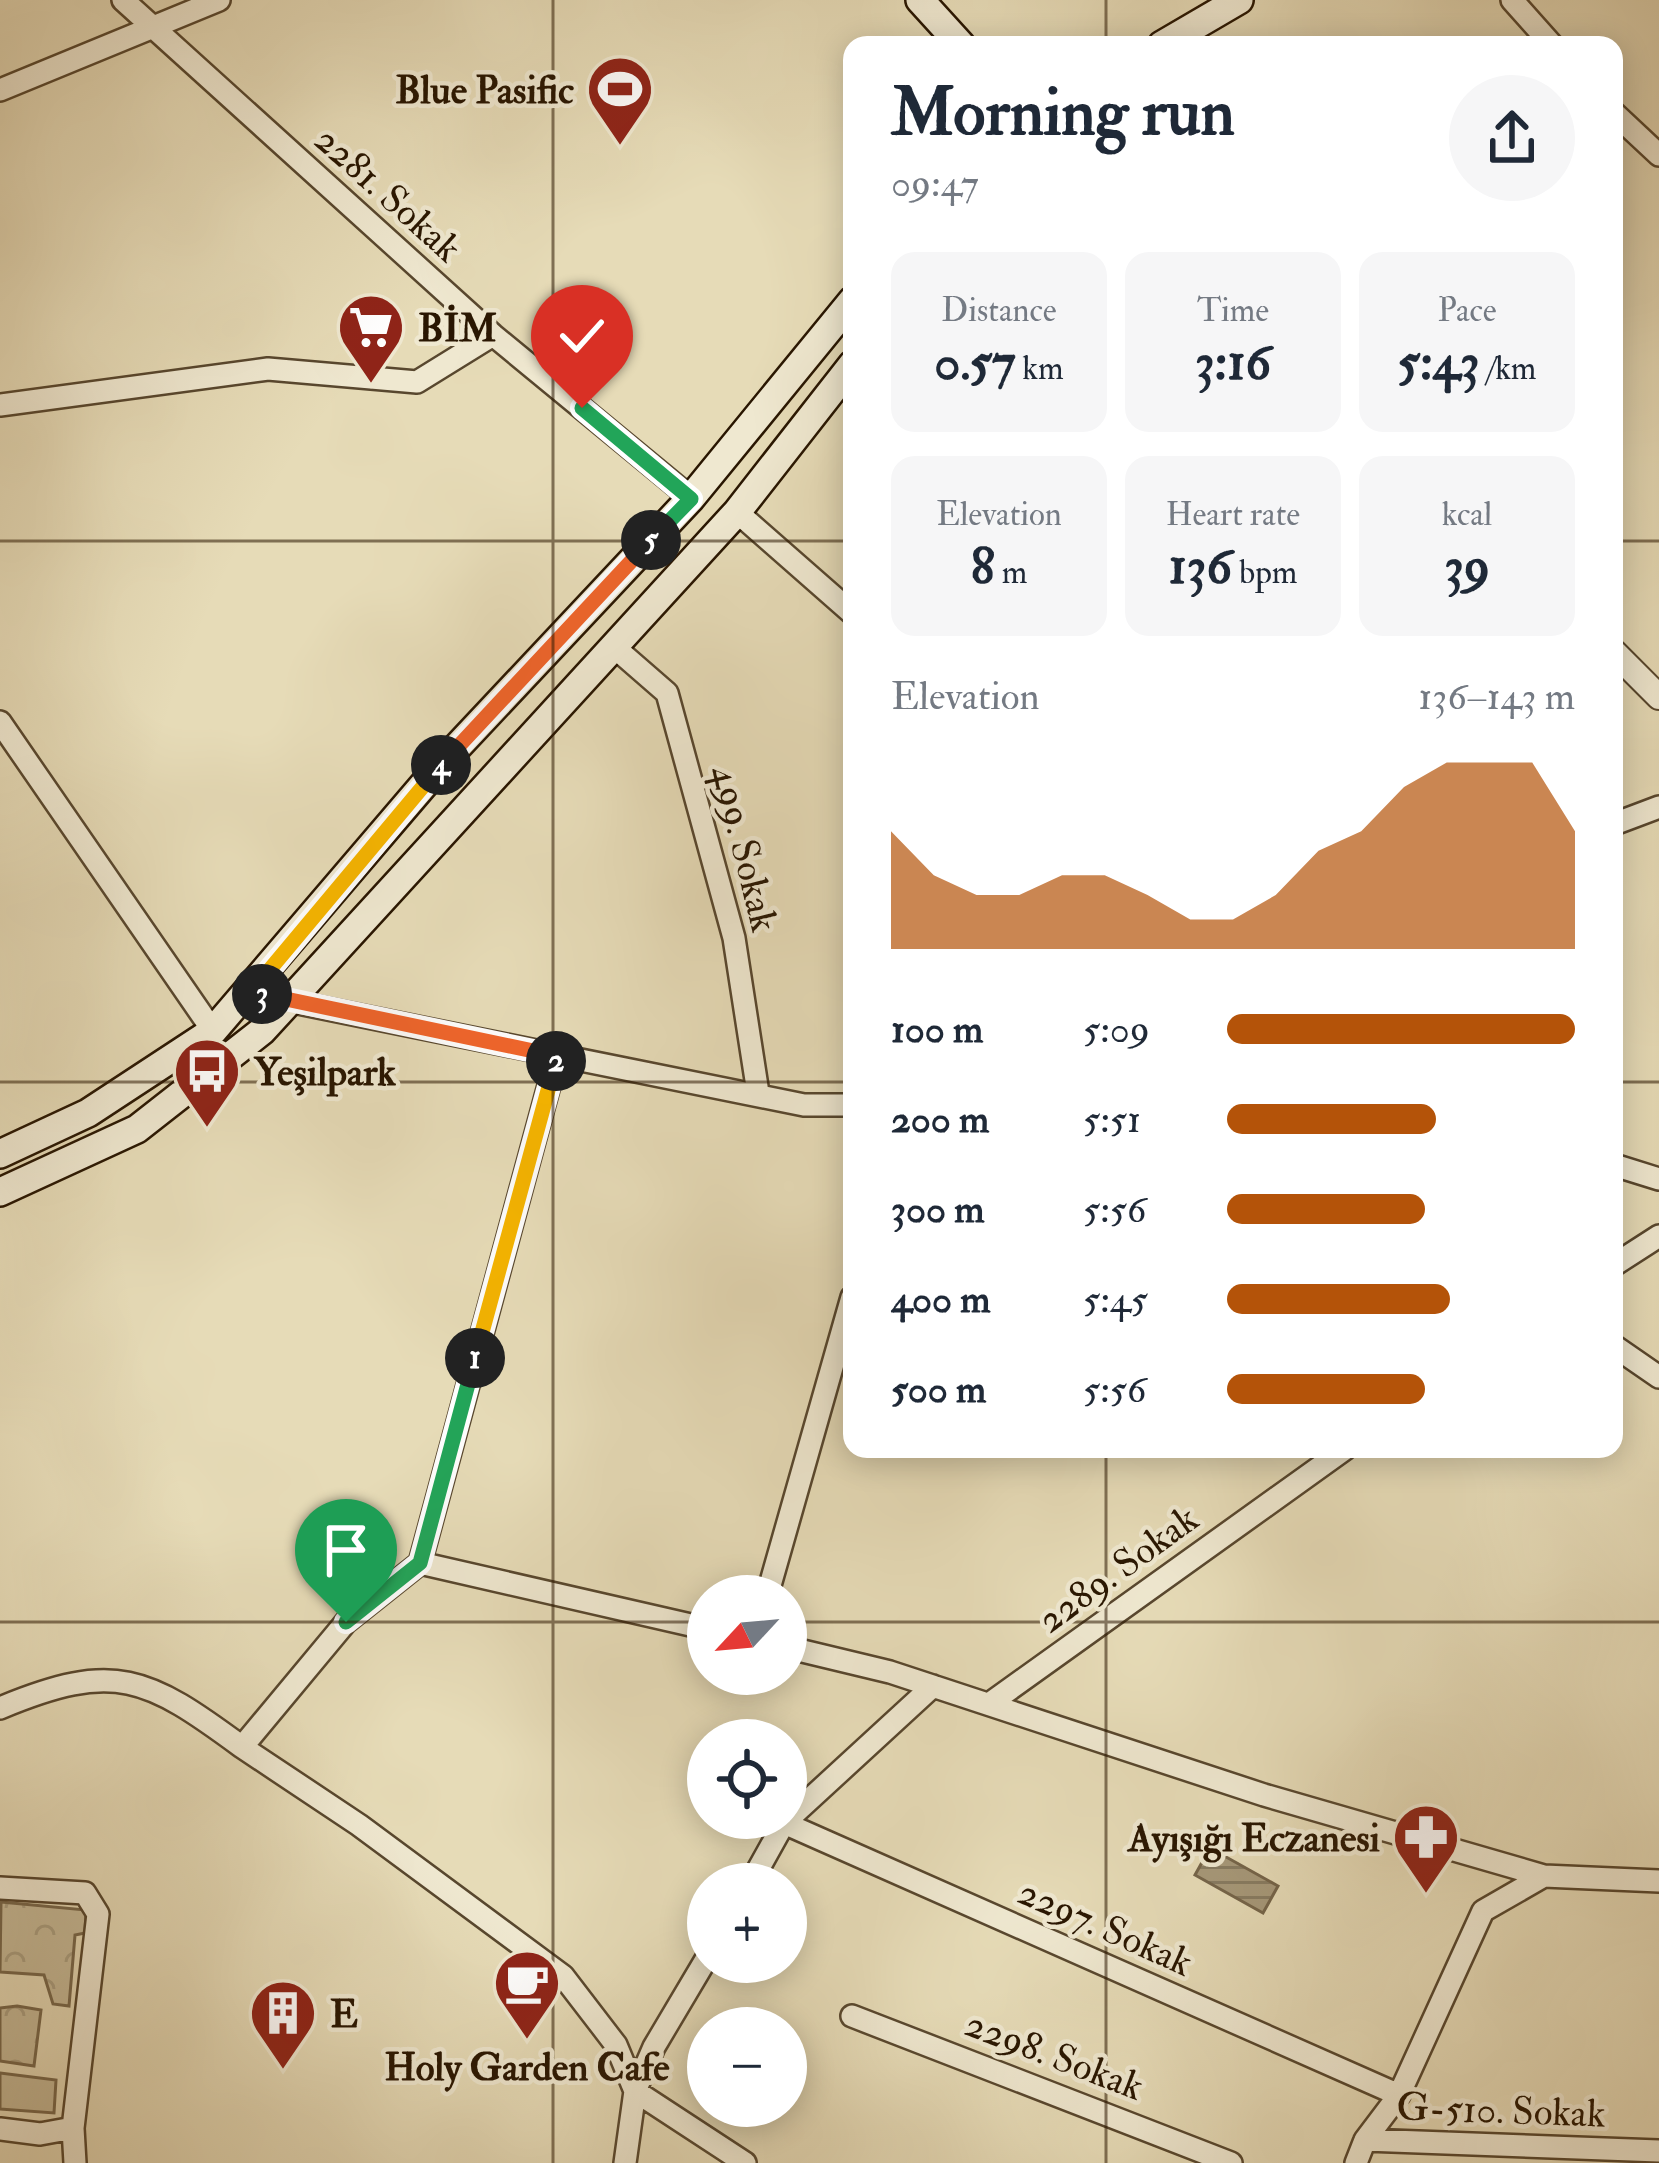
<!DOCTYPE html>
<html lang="en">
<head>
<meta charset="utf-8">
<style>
	body { margin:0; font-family:"IM FELL Double Pica",serif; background:#f6f6f7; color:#1f2937; height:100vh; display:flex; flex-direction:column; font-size:45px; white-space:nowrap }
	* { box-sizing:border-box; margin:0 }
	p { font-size:39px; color:#747a83 }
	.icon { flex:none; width:66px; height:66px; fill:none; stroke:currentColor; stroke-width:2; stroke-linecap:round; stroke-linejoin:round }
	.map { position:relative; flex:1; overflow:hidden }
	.drawer { position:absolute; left:843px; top:36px; width:780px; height:1422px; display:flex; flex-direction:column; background:#fff; border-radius:24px; box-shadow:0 6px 30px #0003 }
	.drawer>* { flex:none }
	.needle { width:78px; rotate:244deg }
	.fabs { position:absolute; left:687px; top:1575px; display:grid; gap:24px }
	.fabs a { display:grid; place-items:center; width:120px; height:120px; border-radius:50%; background:#fff; box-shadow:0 6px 30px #0003; font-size:60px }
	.pin { position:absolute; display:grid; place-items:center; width:102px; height:102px; color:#fff; margin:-123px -51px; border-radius:50% 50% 50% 0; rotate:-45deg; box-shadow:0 0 12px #0007 }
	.pin .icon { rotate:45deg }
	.km { position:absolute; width:60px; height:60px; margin:-30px; border-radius:50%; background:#222; color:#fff; font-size:33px; line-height:60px; text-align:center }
	.round { display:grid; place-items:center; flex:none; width:126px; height:126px; border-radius:63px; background:#f6f6f7 }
	.overview { display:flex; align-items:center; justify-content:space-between; height:204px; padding:0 48px }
	h1 { font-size:66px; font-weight:800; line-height:90px }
	.stats { display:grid; grid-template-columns:repeat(3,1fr); gap:18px; height:204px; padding:12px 48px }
	.stats div { display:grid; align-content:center; border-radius:24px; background:#f6f6f7; text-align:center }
	.stats b { font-size:51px; font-weight:800 }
	.stats small { font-size:33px; font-weight:400 }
	.stats p { font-size:33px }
	.chart { height:336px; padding:24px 48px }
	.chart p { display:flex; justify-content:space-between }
	.chart svg { width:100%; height:216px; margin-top:12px; fill:#b45309; opacity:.7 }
	ul { padding:0 48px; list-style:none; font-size:39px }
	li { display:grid; grid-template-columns:192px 144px 1fr; align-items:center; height:90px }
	li i { height:30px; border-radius:15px; background:#b45309 }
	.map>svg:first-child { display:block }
	.grass { fill:#c6ba98; stroke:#78684c; stroke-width:3 }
	.forest { fill:url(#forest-crowns); stroke:#78684c; stroke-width:3 }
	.water { fill:url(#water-rules); stroke:#746449; stroke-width:3 }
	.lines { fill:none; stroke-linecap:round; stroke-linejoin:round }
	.minor-casing { stroke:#58472e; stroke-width:26 }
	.tertiary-casing { stroke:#58472e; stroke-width:28 }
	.secondary-casing { stroke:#291601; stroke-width:32 }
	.minor { stroke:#efe8d0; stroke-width:21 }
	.tertiary { stroke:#efe8d0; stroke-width:24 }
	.secondary { stroke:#efe8d0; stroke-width:27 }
	.split-1-casing { stroke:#fff; stroke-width:24 }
	.split-2-casing { stroke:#fff; stroke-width:24 }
	.split-3-casing { stroke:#fff; stroke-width:24 }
	.split-4-casing { stroke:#fff; stroke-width:24 }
	.split-5-casing { stroke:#fff; stroke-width:24 }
	.split-6-casing { stroke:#fff; stroke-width:24 }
	.split-1 { stroke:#22a559; stroke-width:15 }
	.split-2 { stroke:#f5b400; stroke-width:15 }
	.split-3 { stroke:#f0652b; stroke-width:15 }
	.split-4 { stroke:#f5b400; stroke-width:15 }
	.split-5 { stroke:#f0652b; stroke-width:15 }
	.split-6 { stroke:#22a559; stroke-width:15 }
	.grid { fill:none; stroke:#291601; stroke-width:3; stroke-opacity:0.55 }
	.labels { text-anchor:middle; stroke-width:9; stroke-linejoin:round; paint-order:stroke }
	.poi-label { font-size:39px; font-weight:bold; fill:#291601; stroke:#efe8d0; text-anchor:start }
	.street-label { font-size:39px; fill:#291601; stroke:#efe8d0 }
</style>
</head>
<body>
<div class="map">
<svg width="1659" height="2163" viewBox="0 0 1659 2163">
	<defs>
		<pattern id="forest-crowns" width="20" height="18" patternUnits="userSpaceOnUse" patternTransform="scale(3)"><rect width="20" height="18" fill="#c6ba98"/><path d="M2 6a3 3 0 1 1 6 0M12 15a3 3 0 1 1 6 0" fill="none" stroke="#aa9f81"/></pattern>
		<pattern id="water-rules" width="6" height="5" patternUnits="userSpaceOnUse" patternTransform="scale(3)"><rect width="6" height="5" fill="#a69879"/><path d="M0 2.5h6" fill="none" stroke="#877b61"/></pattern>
	</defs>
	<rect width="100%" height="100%" fill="#e6dbb7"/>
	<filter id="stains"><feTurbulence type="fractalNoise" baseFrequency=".00167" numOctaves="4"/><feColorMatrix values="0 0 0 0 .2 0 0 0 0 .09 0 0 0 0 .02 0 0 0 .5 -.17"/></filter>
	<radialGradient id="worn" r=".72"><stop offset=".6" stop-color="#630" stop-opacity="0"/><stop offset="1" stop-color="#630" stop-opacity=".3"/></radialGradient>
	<path class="grass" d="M0,2073L56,2080L54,2113L0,2109Z"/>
	<path class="forest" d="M1,1902L86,1910L85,1933L75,1935L69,2006L53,2004L44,1975L0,1972Z
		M17,2006L41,2010L34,2066L0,2061V2008Z"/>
	<path class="water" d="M1210,1848L1278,1886L1263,1913L1195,1875Z"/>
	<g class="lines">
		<g class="minor-casing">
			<path id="minor" d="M123,0L493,335L691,498
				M1512,0L1552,45
				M0,90L219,0
				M1614,113L1659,155
				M0,405L268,369L417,382L493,335
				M737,512L852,613
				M613,646L667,693L734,938L758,1093
				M0,722L213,1031
				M1614,824L1659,807
				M288,1001L804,1105H852
				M1614,1165L1659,1179
				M1614,1265L1659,1236
				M1614,1346L1659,1377
				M420,1563L557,1056
				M767,1596L852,1297
				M786,1647L890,1672L1264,1795L1544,1876
				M989,1704L1345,1449
				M0,1708C115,1660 147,1677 242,1747L346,1622L420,1563L708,1629
				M242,1747L359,1825L563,1976L616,2045L635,2091L625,2163
				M784,1823L1399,2095
				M750,1884L784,1823L933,1686
				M0,1888L85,1893L98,1914L73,2128
				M708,1956L654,2047L635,2091L745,2163
				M852,2016L1231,2163
				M0,2129L40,2134L73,2128L75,2163
				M1365,2140L1399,2095L1483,1911L1544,1876L1659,1881
				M1356,2163L1365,2140L1659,2151"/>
		</g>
		<g class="tertiary-casing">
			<path id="tertiary" d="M1614,652L1659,697"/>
		</g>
		<g class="secondary-casing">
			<path id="secondary" d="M920,0L961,45
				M1162,45L1239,0
				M0,1154L88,1113L213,1031L444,761L691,498L852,301
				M0,1192L137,1129L262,1031L737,512L852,365"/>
		</g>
		<use href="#minor" class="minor"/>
		<use href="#tertiary" class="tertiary"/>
		<use href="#secondary" class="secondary"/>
	</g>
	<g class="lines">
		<g class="split-1-casing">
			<path id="split-1" d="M346,1622L420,1563L475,1358"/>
		</g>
		<g class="split-2-casing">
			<path id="split-2" d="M475,1358L556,1061"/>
		</g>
		<g class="split-3-casing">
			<path id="split-3" d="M262,994L557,1056L556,1061"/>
		</g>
		<g class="split-4-casing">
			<path id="split-4" d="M262,994L251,992L441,765"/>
		</g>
		<g class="split-5-casing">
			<path id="split-5" d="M441,765L651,540"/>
		</g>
		<g class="split-6-casing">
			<path id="split-6" d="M582,408L691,499L651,540"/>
		</g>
		<use href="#split-1" class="split-1"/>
		<use href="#split-2" class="split-2"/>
		<use href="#split-3" class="split-3"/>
		<use href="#split-4" class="split-4"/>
		<use href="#split-5" class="split-5"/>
		<use href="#split-6" class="split-6"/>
	</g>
	<path class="grid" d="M553,0V2163M1106,0V45M0,541H852M1614,541H1659M0,1082H852M1614,1082H1659M1106,1449V2163M0,1622H708M786,1622H1659"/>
	<defs>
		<g id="stadium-pin" transform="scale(3.45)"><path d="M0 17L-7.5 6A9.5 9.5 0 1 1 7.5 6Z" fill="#8f2418" stroke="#efe8d0"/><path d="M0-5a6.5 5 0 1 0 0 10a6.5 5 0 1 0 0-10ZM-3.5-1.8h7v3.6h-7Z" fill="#fff"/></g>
		<g id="supermarket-pin" transform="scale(3.45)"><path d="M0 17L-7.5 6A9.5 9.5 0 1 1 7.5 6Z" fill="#8f2418" stroke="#efe8d0"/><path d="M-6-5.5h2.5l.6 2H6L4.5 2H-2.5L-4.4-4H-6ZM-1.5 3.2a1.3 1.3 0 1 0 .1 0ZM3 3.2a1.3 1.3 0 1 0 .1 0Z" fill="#fff"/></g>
		<g id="bus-pin" transform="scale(3.45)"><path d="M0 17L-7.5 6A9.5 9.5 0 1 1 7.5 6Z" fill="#8f2418" stroke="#efe8d0"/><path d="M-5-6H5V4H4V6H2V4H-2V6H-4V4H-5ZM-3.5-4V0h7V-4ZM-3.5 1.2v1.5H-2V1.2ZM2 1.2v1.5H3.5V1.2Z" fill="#fff"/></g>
		<g id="pharmacy-pin" transform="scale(3.45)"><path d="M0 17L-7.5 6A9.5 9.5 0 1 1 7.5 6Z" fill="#8f2418" stroke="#efe8d0"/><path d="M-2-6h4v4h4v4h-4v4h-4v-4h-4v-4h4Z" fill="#fff"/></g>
		<g id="cafe-pin" transform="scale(3.45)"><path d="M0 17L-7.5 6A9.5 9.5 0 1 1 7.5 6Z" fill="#8f2418" stroke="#efe8d0"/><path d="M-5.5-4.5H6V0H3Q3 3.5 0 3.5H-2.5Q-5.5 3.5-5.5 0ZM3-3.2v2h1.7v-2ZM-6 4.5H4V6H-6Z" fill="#fff"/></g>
		<g id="building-pin" transform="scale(3.45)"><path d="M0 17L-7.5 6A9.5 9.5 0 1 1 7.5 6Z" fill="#8f2418" stroke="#efe8d0"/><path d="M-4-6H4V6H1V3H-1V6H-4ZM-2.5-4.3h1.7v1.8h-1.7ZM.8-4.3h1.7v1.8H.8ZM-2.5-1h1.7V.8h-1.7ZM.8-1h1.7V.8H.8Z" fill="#fff"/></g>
	</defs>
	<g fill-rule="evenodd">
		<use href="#stadium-pin" x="620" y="89"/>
		<use href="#supermarket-pin" x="371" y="327"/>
		<use href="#bus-pin" x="207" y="1071"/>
		<use href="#pharmacy-pin" x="1426" y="1837"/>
		<use href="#cafe-pin" x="527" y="1983"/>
		<use href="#building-pin" x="283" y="2013"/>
	</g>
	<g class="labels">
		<g class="poi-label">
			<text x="574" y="103" text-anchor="end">Blue Pasific</text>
			<text x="418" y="341">BİM</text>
			<text x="254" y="1085">Yeşilpark</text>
			<text x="1380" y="1851" text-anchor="end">Ayışığı Eczanesi</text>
			<text x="330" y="2027">E</text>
			<text x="527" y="2080" text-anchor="middle">Holy Garden Cafe</text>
		</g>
		<g class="street-label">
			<text transform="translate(389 193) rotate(42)" y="14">2281. Sokak</text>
			<text transform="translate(746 848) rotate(76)" y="14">499. Sokak</text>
			<text transform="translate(1117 1568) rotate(-36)" y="14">2289. Sokak</text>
			<text transform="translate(1106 1926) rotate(24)" y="14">2297. Sokak</text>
			<text transform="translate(1055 2054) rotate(21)" y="14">2298. Sokak</text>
			<text transform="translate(1501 2109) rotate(2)" y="14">G-510. Sokak</text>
		</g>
	</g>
	<rect width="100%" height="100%" filter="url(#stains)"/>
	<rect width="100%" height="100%" fill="url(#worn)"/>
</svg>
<div class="fabs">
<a><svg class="needle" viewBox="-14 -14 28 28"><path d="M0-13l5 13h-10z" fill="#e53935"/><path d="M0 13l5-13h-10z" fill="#747a83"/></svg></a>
<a><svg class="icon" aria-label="locate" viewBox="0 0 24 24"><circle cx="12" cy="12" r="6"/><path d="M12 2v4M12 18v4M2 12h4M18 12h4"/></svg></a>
<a>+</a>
<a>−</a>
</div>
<div class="pin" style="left:346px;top:1622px;background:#1e9e55"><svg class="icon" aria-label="arrive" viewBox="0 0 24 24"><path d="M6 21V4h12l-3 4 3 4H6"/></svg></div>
<div class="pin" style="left:582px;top:408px;background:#d93025"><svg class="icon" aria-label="check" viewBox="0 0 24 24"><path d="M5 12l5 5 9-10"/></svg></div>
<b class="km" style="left:475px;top:1358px">1</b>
<b class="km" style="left:556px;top:1061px">2</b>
<b class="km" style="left:262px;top:994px">3</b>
<b class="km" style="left:441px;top:765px">4</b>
<b class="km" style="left:651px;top:540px">5</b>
<section class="drawer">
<div class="overview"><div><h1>Morning run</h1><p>09:47</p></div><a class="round"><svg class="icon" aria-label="share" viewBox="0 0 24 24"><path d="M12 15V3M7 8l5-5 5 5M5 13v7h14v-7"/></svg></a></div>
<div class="stats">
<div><p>Distance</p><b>0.57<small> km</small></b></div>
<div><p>Time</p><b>3:16</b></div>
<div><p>Pace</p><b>5:43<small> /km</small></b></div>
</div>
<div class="stats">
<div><p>Elevation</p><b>8<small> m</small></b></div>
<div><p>Heart rate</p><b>136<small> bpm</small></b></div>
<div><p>kcal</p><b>39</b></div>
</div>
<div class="chart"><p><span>Elevation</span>136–143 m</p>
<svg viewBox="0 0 160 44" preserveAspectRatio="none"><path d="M0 44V20L10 29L20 33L30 33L40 29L50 29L60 33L70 38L80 38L90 33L100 24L110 20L120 11L130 6L140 6L150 6L160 20V44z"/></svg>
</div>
<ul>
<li><b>100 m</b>5:09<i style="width:100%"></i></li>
<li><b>200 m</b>5:51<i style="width:60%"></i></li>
<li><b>300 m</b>5:56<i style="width:57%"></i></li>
<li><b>400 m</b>5:45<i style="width:64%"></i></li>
<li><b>500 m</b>5:56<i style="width:57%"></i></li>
</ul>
</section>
</div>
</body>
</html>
